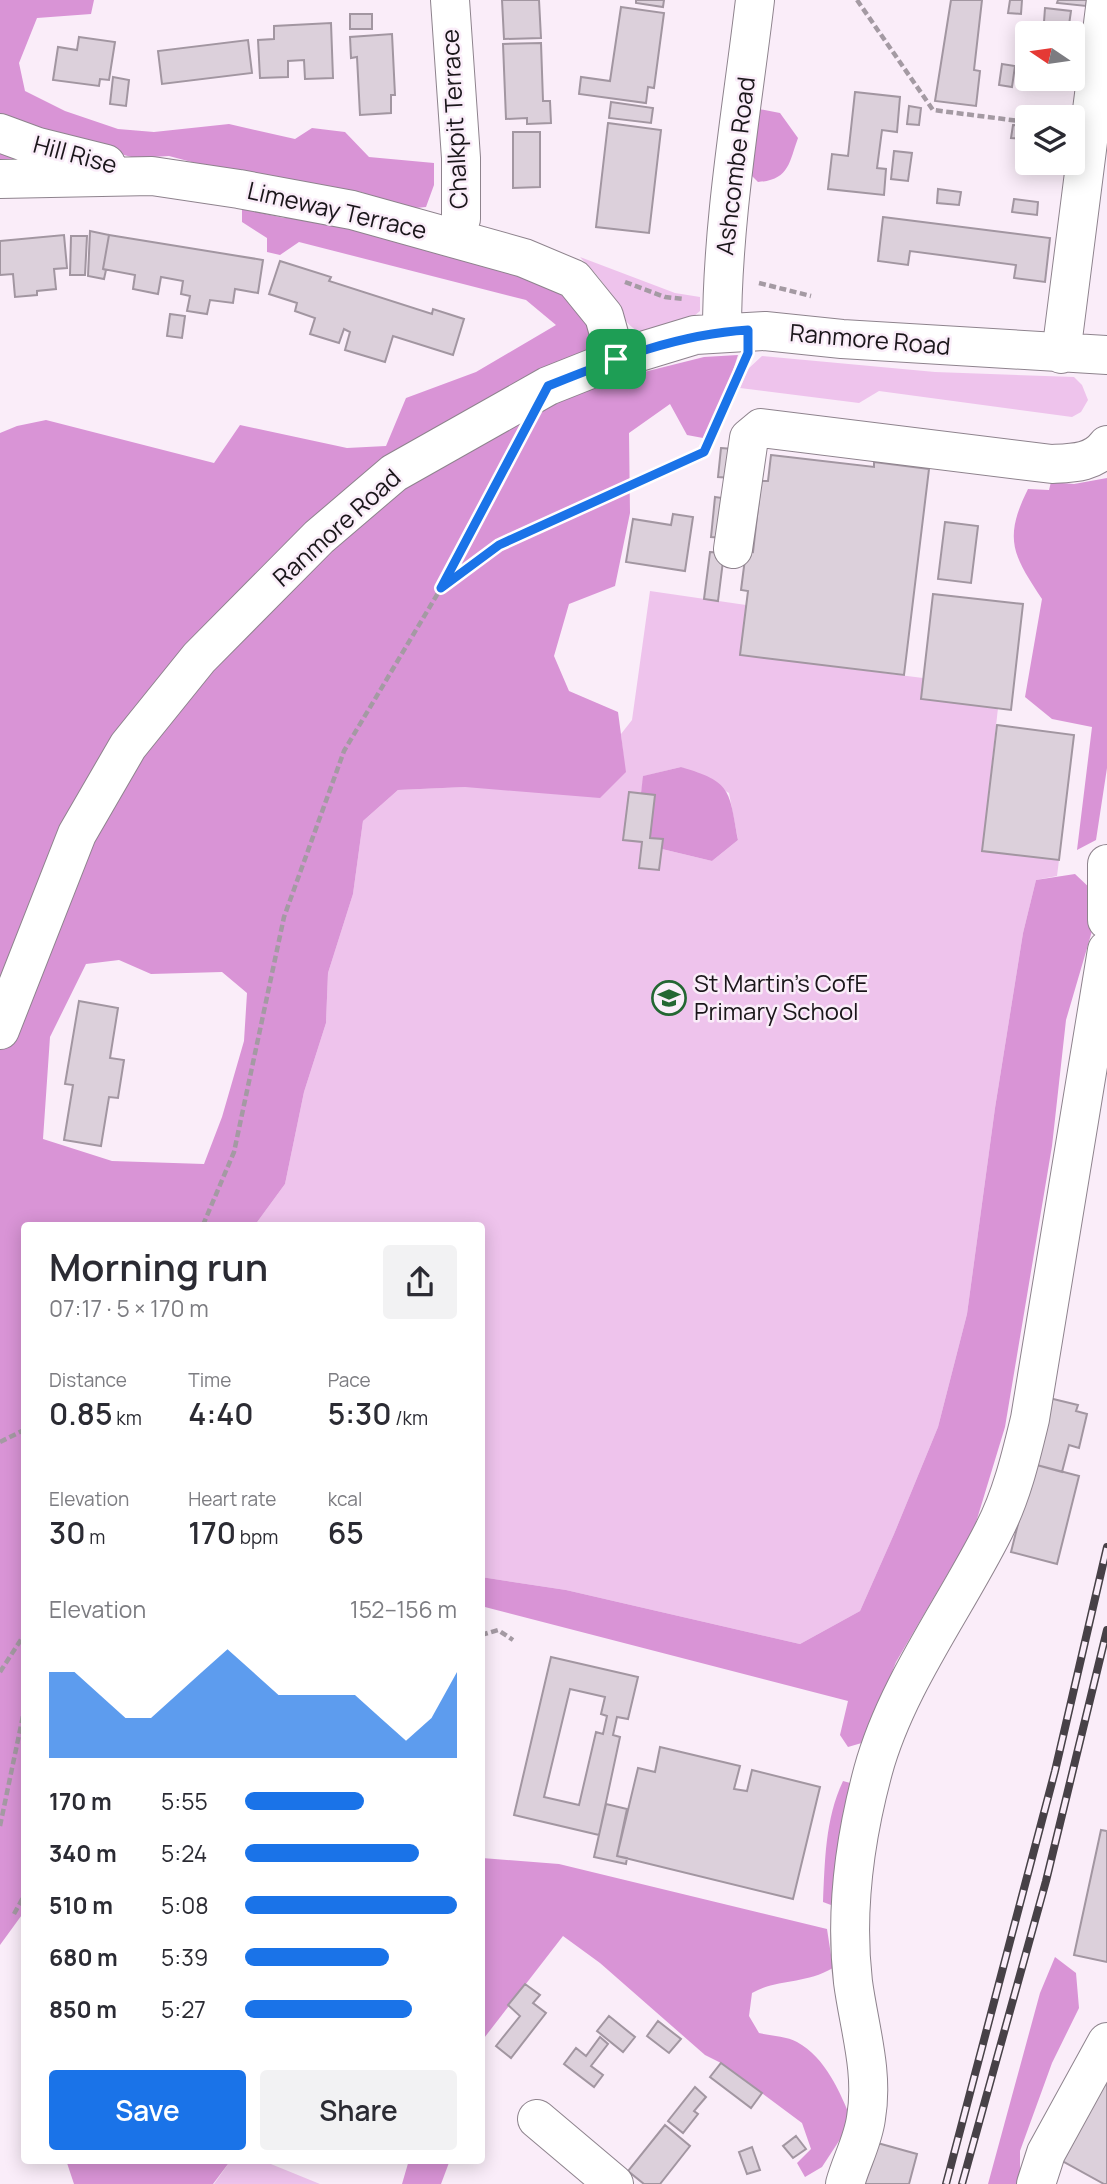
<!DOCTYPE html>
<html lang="en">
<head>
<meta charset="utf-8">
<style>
	body { margin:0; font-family:Manrope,sans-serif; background:#f2f2f3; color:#2b2b33; height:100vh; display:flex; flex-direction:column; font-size:26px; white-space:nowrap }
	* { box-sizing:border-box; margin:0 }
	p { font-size:23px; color:#7c7c81 }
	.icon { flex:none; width:38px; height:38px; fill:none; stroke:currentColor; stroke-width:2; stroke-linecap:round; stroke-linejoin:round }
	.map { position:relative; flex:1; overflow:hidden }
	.sheet { position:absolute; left:21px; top:1222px; width:464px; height:942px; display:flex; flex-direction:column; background:#fff; border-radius:7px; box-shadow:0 4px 18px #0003 }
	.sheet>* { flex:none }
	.needle { width:46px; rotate:283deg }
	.fabs { position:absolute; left:1015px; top:21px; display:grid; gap:14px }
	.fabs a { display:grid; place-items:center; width:70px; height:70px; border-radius:7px; background:#fff; box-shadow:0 4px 18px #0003; font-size:35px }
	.pin { position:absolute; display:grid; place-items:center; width:60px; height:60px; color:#fff; margin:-30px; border-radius:14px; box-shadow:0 4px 10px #0006 }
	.round { display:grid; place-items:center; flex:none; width:74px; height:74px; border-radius:7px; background:#f2f2f3 }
	.head { display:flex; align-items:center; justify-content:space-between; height:119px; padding:0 28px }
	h1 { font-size:38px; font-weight:600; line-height:52px }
	.metrics { display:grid; grid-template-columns:repeat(3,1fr); gap:10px; height:119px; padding:7px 28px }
	.metrics div { display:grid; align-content:center }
	.metrics b { font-size:30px; font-weight:600 }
	.metrics small { font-size:19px; font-weight:400 }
	.metrics p { font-size:19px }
	.chart { height:196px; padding:14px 28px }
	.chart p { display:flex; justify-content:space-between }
	.chart svg { width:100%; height:126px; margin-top:7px; fill:#1a73e8; opacity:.7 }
	.action { display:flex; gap:14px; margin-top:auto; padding:14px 28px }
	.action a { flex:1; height:80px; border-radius:7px; background:#1a73e8; color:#fff; font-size:28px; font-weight:600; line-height:80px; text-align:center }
	.action a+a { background:#f2f2f3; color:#2b2b33 }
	ul { padding:0 28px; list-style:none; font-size:23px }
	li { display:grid; grid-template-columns:112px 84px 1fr; align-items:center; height:52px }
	li i { height:18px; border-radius:9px; background:#1a73e8 }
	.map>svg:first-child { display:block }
	.green { fill:#eec3ec; fill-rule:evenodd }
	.forest { fill:#d994d6; fill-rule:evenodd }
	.building { fill:#dcd0db; stroke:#a296a1; stroke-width:2; fill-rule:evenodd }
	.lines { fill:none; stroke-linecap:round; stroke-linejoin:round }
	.minor-casing { stroke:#8e838d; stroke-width:40 }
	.path { stroke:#a49aa3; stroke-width:4.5; stroke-dasharray:7 3.5; stroke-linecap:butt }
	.minor { stroke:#fff; stroke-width:38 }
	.rail-casing { stroke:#474147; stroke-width:8 }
	.rail { stroke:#faedf9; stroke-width:5; stroke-dasharray:16; stroke-linecap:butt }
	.route-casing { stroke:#fff; stroke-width:14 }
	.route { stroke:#1a73e8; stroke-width:9 }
	.labels { text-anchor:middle; stroke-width:5; stroke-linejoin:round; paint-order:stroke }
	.street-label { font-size:24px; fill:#1a161a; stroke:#faedf9 }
	.poi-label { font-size:24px; fill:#1a161a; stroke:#faedf9; text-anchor:start }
</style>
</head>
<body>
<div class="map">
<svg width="1107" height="2184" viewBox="0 0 1107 2184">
	<rect width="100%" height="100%" fill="#faedf9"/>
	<path class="green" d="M580,257L675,293L700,297V311L694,316L640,333C621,321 617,306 606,288C600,277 589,267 580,257Z
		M762,356L935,372L1074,377L1082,385L1088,400L1081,412L1072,417L879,391L859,403L740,388L748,369Z
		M650,591L746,605L741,655L923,678L921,699L998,708L982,851L1059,860L1057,876L1036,880L1023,933L995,1108L967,1314L938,1427L894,1534L860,1611L800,1644L566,1590L481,1577V1225H255L285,1184L304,1092L326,1023L328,973L353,894L363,821L398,790L464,787L625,771L621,734L632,720ZM681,767L729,793L738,840L712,861L662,849L658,870L639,868L642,842L623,839L629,792L641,793L644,776Z
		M231,2160H261L320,2184H214Z"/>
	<path class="forest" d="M0,0H94L91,14L37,18L19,63L25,91L65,111L118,129L154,132L229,124L295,139L312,128L345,132L369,157L434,163V185L426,207L405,209L361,192L233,173L169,156L135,158L102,149L0,169Z
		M759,109L780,113L798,138C789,163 789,180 758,182L750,174Z
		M242,209L284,218L301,216L458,254C496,277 554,274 581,310C594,327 603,360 612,380L704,357L738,355L727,389L703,438L687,435L670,404L629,433L630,513L615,586L569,604L554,656L569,691L618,712L626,772L600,798L465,787L398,790L363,821L353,894L328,973L326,1023L304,1092L285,1184L255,1225H24V1912L0,1945V433L17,426L46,420L214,463L240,425L347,448L386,446L406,398L476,372L556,325L526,300L299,242L280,255L267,252V238L242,222ZM119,960L151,974L222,972L247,993L244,1041L222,1117L204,1164L112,1161L43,1139L50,1037L86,964Z
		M1107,478V768L1096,840L1077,850L1092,727L1052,719L1025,697L1042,599C1013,555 1003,539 1028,489L1049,490L1051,482L1074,484Z
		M681,767C732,782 729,790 738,840L712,861L662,849V840L650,838L655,795L641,793L643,776Z
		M1075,874L1093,891L1097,914L1066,1020L1052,1146L1005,1427L974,1529L896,1662L865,1742L848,1747L840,1735L848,1701L481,1606V1577L566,1590L800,1644L860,1611L894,1534L938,1427L967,1314L995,1108L1023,933L1036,880Z
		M843,1781L854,1784L839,1908L823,1902C825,1861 825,1819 843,1781Z
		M482,1858L559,1864L827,1929L833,1968C803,1985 779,1978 752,1993L749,2016L759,2033C771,2036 787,2036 797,2042C826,2058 840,2092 852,2121L822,2167L805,2177L797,2163L811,2149L802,2123L721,2063L705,2055L600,1963L563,1936L481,2042Z
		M1055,1957L1076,1973L1079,2008L1052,2063L1020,2151V2184H988L1040,1993Z
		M66,2160H231L213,2184H74Z
		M409,2160H450L441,2184H402Z"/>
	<path class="building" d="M502,0H539L541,38L504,39Z
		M636,0H664L663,7L636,3Z
		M951,0H982L974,70L980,71L976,106L935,101Z
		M1010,0H1022L1021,14L1008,13Z
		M1058,0H1087L1086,6L1057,3Z
		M621,7L664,13L654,88L648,87L646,103L579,94L581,77L610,81Z
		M1045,8L1071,11L1069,25L1044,22Z
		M350,14H372V29H350Z
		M331,23L333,78L305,79L304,60L288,61V77L260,78L258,40L274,39V26Z
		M392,34L395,95H391V113L360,115L357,57L351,58L350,37Z
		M79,37L115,42L109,80L100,79L99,86L53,80L58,47L77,50Z
		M248,40L252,73L162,84L158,51Z
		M541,43L543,101H550L551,123L527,124V118L506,119L503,44Z
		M1002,64L1015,66L1012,87L999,85Z
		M113,77L129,80L126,106L110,104Z
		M855,92L900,97L897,132L882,130L877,168L886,169L884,195L828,189L832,154L848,156Z
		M611,102L653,108L651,123L609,118Z
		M909,106L921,108L919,125L907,124Z
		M608,123L661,130L649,233L596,227Z
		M1013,125L1027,126V139L1011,138Z
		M513,132H540V187L513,188Z
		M894,151L912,153L908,181L891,179Z
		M938,189L961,192L959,205L937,203Z
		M1014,199L1038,202L1037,215L1012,212Z
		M883,217L1050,238L1045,282L1014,278L1016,265L910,251L908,265L878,261Z
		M90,231L109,235L103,269L106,270L104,279L88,276Z
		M64,235L67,268L54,269L56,289L37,291V295L15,297L13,274L0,275V241Z
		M109,235L263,260L258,293L235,289L233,303L210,300L207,314L187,311L190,296L181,294L183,281L161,277L158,294L133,289L135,275L103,269Z
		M71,236H87L85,275H70Z
		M280,261L331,277L329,281L432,314L433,309L464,319L453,355L393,336L385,362L345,350L350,332L344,329L339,343L310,334L315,318L295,311L297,303L269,294Z
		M170,314L185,316L182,338L167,336Z
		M721,448L733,449L731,478L718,477Z
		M771,455L874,467V462L929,469L904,675L740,655L748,591L741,590L746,551L753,552L761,481H768Z
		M715,497L729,499L725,538L711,537Z
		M673,514L693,517L685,571L626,562L633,519L671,525Z
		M945,522L978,526L971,583L938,579Z
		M710,552L724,553L718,601L704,599Z
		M933,594L1023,604L1011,710L921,699Z
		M997,725L1074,735L1059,860L982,851Z
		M629,792L655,795L650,838L663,839L659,870L639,868L642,842L623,840Z
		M79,1001L118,1008L110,1058L124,1060L118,1098L109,1097L101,1146L64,1140L73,1085L65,1084Z
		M1049,1398L1078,1405L1076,1411L1087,1414L1079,1448L1069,1445L1062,1472L1033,1464Z
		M1033,1464L1079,1476L1057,1564L1011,1552Z
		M551,1657L638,1677L628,1719L617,1717L613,1735L620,1737L599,1835L514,1815ZM570,1689L605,1697L601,1714L607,1716L603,1734L596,1732L579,1805L544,1797Z
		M660,1747L740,1766L734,1789L747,1791L752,1770L820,1787L793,1899L617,1856L638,1768L655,1772Z
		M606,1804L627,1809L617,1856L627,1858L626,1864L594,1857Z
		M1101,1830L1107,1831V1962L1074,1955Z
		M525,1984L540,1995L533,2003L546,2013L511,2058L496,2046L520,2016L508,2005Z
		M609,2016L635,2037L623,2052L597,2031Z
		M658,2021L681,2039L669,2053L647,2036Z
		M600,2037L608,2044L591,2066L603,2075L594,2087L564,2064L576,2048L586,2056Z
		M721,2063L762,2093L751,2108L710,2077Z
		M1107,2067V2184H1104L1057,2158Z
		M695,2087L706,2097L694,2111L698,2114L683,2133L668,2121Z
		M665,2125L690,2146L660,2184H644L628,2171Z
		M796,2136L806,2149L793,2158L783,2146Z
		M874,2142L917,2154L909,2184H862Z
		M752,2147L760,2170L747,2174L739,2152Z"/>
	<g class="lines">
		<g class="minor-casing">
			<path id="minor" d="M450,0L461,158V219L454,238
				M0,133L38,147L106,164
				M0,179L152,176L239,189L352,210L524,258L574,279L604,316L616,359
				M722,332C722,221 742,110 755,0
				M1061,354L1106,0
				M733,549L749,438L761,428L1052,464C1073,463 1094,463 1107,445
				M1107,864V920
				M0,1030L77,834L128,746L199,658L319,537L394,473L548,386L616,359L695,335L765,331L842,339L1107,355
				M537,2119L614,2184
				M845,2184C851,2162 863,2141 866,2118C874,2072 859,2027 853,1982C845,1913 855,1838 873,1771C896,1686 955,1608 994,1530C1012,1495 1021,1456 1030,1419L1107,950
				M1036,2184L1046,2153L1107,2042"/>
		</g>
		<path class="path" d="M857,0L933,110L1027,122
			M625,282L665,297L683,299
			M759,283L811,296
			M721,413L741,369
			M445,586L499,545L704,452L709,440
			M203,1225L234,1152L284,917L344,751L441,588L516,446
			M0,1442L24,1430
			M481,1635L498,1630L513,1640
			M0,1672L24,1635
			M0,1826L24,1711
			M14,1914L24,1896"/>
		<use href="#minor" class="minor"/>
		<g class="rail-casing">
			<path id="rail" d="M946,2184L1055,1771L1107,1547
				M962,2184L1046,1881L1107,1630"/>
		</g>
		<use href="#rail" class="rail"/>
	</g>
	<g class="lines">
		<g class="route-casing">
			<path id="route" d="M748,330V353L704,452L499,545L441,588L548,386C613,360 677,334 748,330Z"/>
		</g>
		<use href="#route" class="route"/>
	</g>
	<defs>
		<g id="school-ring" transform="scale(1.75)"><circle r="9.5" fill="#faedf9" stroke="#236732" stroke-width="1.5"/><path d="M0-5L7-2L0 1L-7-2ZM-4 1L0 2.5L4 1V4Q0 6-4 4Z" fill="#236732"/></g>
	</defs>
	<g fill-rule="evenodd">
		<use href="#school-ring" x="669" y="998"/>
	</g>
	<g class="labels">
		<g class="street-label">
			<text transform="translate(455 119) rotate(-93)" y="8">Chalkpit Terrace</text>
			<text transform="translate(75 155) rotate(15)" y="8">Hill Rise</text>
			<text transform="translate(736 166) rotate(-83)" y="8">Ashcombe Road</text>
			<text transform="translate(337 211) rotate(13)" y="8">Limeway Terrace</text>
			<text transform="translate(870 340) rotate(5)" y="8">Ranmore Road</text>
			<text transform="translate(337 528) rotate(-42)" y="8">Ranmore Road</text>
		</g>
		<g class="poi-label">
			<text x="694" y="992">St Martin's CofE<tspan x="694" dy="28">Primary School</tspan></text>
		</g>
	</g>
</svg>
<div class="fabs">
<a><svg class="needle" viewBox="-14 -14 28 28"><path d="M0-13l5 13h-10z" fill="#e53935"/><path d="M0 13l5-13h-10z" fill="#7c7c81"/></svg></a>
<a><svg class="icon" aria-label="layers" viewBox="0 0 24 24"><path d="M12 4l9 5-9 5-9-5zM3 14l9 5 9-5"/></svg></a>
</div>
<div class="pin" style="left:616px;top:359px;background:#1e9e55"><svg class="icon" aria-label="arrive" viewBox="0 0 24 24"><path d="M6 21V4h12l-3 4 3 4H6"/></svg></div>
<section class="sheet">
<div class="head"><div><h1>Morning run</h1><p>07:17 · 5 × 170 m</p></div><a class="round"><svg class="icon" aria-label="share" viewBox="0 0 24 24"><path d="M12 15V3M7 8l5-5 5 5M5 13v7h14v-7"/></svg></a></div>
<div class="metrics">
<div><p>Distance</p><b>0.85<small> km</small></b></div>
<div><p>Time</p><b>4:40</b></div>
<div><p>Pace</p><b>5:30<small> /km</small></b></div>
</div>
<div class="metrics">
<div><p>Elevation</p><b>30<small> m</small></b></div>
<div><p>Heart rate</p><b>170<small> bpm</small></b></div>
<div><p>kcal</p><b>65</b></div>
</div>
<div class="chart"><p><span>Elevation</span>152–156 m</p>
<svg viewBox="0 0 160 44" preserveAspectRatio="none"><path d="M0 44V14L10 14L20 22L30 30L40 30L50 22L60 14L70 6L80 14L90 22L100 22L110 22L120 22L130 30L140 38L150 30L160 14V44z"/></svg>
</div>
<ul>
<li><b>170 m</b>5:55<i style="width:56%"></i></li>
<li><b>340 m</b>5:24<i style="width:82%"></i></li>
<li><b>510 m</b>5:08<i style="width:100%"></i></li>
<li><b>680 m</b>5:39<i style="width:68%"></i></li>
<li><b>850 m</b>5:27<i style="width:79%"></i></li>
</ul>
<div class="action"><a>Save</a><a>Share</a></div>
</section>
</div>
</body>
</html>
